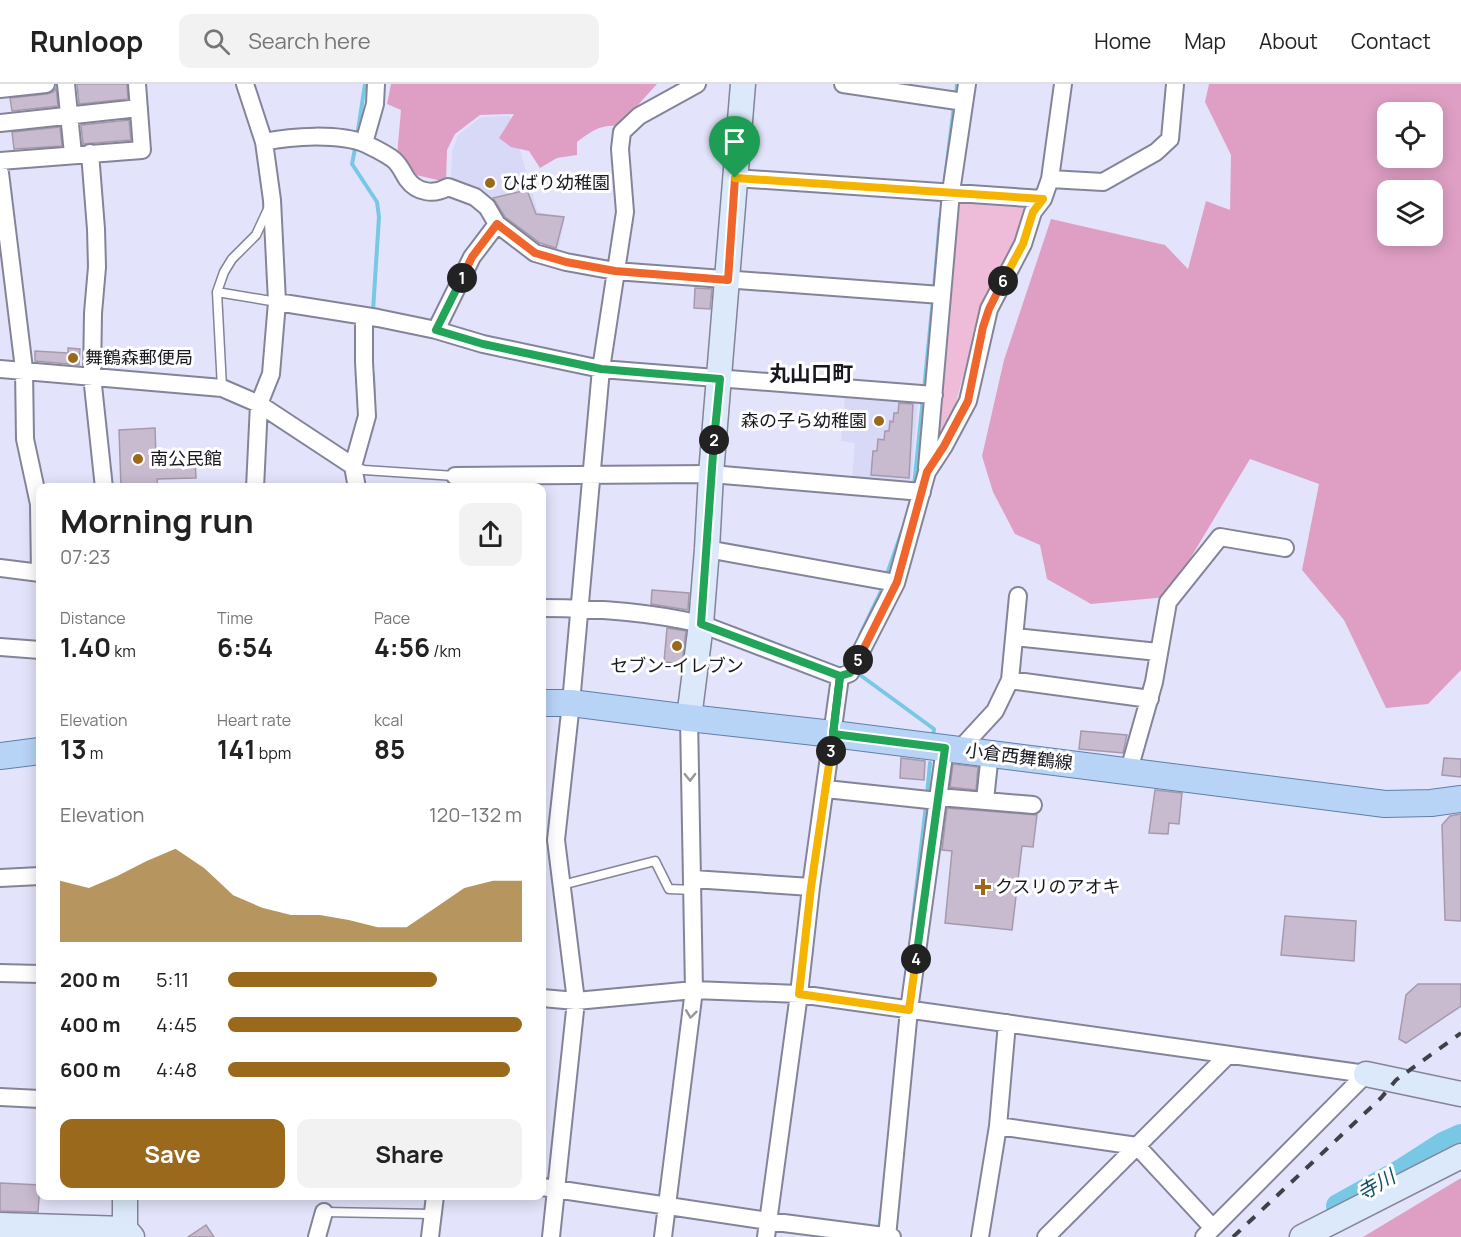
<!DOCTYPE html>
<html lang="en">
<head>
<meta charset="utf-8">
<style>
	body { margin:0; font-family:Manrope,"Noto Sans JP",sans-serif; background:#f2f2f2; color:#222; height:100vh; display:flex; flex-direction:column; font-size:22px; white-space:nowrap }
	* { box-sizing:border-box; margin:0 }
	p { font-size:20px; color:#767676 }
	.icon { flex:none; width:33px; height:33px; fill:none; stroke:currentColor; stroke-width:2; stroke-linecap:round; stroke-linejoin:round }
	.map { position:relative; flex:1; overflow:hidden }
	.details { position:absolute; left:36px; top:399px; width:510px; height:717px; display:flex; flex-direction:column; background:#fff; border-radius:12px; box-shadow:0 3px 15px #0003 }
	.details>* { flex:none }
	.tools { position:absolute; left:1377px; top:18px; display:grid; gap:12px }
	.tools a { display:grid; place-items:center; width:66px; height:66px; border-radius:12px; background:#fff; box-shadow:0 3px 15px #0003; font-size:30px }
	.pin { position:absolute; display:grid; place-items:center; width:51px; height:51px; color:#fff; margin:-62px -26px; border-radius:50% 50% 50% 0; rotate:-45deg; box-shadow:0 0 6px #0007 }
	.pin .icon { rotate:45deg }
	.km { position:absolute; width:30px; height:30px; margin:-15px; border-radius:50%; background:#222; color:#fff; font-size:16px; line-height:30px; text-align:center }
	.round { display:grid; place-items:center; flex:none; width:63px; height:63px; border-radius:12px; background:#f2f2f2 }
	.overview { display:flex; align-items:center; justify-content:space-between; height:102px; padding:0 24px }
	h1 { font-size:33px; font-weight:700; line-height:45px }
	.metrics { display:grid; grid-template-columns:repeat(3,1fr); gap:9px; height:102px; padding:6px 24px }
	.metrics div { display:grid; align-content:center }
	.metrics b { font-size:26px; font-weight:700 }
	.metrics small { font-size:16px; font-weight:400 }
	.metrics p { font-size:16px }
	.chart { height:168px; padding:12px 24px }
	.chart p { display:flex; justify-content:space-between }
	.chart svg { width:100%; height:108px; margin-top:6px; fill:#9a691c; opacity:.7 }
	.primary-button { display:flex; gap:12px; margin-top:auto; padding:12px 24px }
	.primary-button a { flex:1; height:69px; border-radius:12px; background:#9a691c; color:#fff; font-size:24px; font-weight:700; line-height:69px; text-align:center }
	.primary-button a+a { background:#f2f2f2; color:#222 }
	ul { padding:0 24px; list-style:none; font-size:20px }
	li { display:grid; grid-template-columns:96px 72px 1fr; align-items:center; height:45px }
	li i { height:15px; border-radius:8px; background:#9a691c }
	header { display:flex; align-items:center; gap:36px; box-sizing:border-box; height:84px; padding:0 30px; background:#fff; border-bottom:2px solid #e0e0e0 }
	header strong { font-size:28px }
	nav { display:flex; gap:33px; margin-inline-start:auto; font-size:21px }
	.search { width:420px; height:54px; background:#f2f2f2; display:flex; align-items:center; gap:15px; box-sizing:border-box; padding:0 21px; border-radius:12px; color:#767676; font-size:22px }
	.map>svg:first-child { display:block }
	.built { fill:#d8d9f7 }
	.green { fill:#eebcd8 }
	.forest { fill:#df9fc4; fill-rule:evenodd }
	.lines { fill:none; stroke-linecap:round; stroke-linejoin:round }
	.stream { stroke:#78c8e5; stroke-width:4 }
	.river { stroke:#78c8e5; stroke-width:24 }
	.building { fill:#c8bbcf; stroke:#a699ad; stroke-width:1.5 }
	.lane-casing { stroke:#838498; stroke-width:11 }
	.street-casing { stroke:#838498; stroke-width:20 }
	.secondary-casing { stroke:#838498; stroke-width:27 }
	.primary-casing { stroke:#607fa7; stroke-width:28 }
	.lane { stroke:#fff; stroke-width:8 }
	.street { stroke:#fff; stroke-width:16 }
	.secondary { stroke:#dbe9fa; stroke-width:24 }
	.primary { stroke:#b7d3f6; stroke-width:26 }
	.rail { stroke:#40404b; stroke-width:4; stroke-dasharray:10 10; stroke-linecap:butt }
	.oneway { stroke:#97979b }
	.split-1-casing { stroke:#fff; stroke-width:12 }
	.split-2-casing { stroke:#fff; stroke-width:12 }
	.split-3-casing { stroke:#fff; stroke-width:12 }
	.split-4-casing { stroke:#fff; stroke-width:12 }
	.split-5-casing { stroke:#fff; stroke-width:12 }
	.split-6-casing { stroke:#fff; stroke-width:12 }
	.split-7-casing { stroke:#fff; stroke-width:12 }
	.split-1 { stroke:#f0652b; stroke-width:8 }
	.split-2 { stroke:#22a559; stroke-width:8 }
	.split-3 { stroke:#22a559; stroke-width:8 }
	.split-4 { stroke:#f5b400; stroke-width:8 }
	.split-5 { stroke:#22a559; stroke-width:8 }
	.split-6 { stroke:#f0652b; stroke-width:8 }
	.split-7 { stroke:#f5b400; stroke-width:8 }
	.poi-dot { fill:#9a691c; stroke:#fff; stroke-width:2 }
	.labels { text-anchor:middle; stroke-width:6; stroke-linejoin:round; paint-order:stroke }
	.poi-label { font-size:18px; fill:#181820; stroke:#fff; text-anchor:start }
	.street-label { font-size:18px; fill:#181820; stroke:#fff }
	.water-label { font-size:20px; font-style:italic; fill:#0d5266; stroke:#fff }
	.quarter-label { font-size:21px; font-weight:bold; fill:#181820; stroke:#fff }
</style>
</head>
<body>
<header>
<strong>Runloop</strong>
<div class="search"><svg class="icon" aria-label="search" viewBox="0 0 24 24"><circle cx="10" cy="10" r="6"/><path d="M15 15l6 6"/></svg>Search here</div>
<nav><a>Home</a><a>Map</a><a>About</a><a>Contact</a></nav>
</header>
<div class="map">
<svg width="1461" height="1153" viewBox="0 0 1461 1153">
	<rect width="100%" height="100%" fill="#e3e4fb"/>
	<path class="built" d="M510,32L538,128L565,133L558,169L527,160L451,101L452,68L458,51L481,33Z
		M845,311L918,317L911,399L852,395L855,359L841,357Z"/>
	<path class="green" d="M954,111L1031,118L1017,160L983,222L952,332L934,361Z"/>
	<path class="forest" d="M391,0H657L619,42C601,40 591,47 577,58V71L557,74L540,84L529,67L511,63L499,54L514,30L480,31L455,50L447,66L446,98L416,91L397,71L401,26L387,20Z
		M1209,0H1461V586L1428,620L1386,624L1344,536L1302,486L1319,400L1250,375L1167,513L1091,520L1047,495L1040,461L1015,450L993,408L982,372L1004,276L1051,135L1165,161L1188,185L1206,117L1230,126L1231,71L1205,18ZM1388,28H1432V74H1388ZM1388,106H1432V152H1388Z
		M1461,1094V1153H1363Z"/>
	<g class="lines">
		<path class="stream" d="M956,11L957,0
			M357,53L365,0
			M356,60L352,80L377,118L379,133L373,227
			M944,103L954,22
			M934,205L940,135
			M373,291L374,317
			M924,306L933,215
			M914,402L923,314
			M886,493L902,447
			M860,551L884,501
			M856,588L934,645L933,653
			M927,711L930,679
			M912,842L926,721
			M879,1146L882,1124"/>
		<path class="river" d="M1338,1122L1401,1087L1443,1060L1461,1052"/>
	</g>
	<path class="building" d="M77,0H127L128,15L79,20Z
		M56,4L58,22L12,27L10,14L47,10L53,8Z
		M129,36L131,56L83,60L81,41Z
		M60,43L62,62L14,65L12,48Z
		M527,106L536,130L564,133L556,164L540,159L505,133L493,114Z
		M695,204L712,205L710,225L694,224Z
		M68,264L80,265L79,281L35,277V267L68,269Z
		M899,319L913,320L909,394L871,391L873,367H877L878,355L884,356L885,347H889L890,337L893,338L894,329H898Z
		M155,344L156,374H195L196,394L157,395L158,404H121L119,346Z
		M652,506L689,509L688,526L651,520Z
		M667,544L686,547L682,580L664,578Z
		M1081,647L1127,651L1123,669L1079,665Z
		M901,674L925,677L924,696L900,694Z
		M1444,674L1461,675V693L1442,691Z
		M953,680L978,683L976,706L950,703Z
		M1155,706L1182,709L1179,740L1169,739L1168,750L1149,749Z
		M947,724L1037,731L1033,763L1022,762L1012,846L945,839L952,767L942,766Z
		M1461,730V837L1445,836L1442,741L1450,732Z
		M1285,832L1356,837L1354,877L1281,871Z
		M1418,900H1461V922L1406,959L1399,955L1406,911Z
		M0,1099L40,1101L38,1128L0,1127Z
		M206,1141L214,1153H188Z"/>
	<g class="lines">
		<g class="lane-casing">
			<path id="lane" d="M217,208L277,218
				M222,304L217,208L224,188L232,175L256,151L269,123
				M353,382L364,386L455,392L456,404
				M562,801L655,777L669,805L693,806
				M324,1128L433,1130"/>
		</g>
		<g class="street-casing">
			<path id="street" d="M66,0L73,70
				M245,0L264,58L272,116L277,218L271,290L259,320L255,404
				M843,0L964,18
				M0,5L46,0
				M0,39L139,24
				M264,58C292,52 339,49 366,60C374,64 387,70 394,76C400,81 403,89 407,95C417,109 434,111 448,103L475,113L487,123L497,140L535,169L566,178L615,187L941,211
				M364,59L375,20L376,0
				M90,69L96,145L97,183L93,229L92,292L104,404
				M0,77L142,66L137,0
				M0,89L24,285L25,355L39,420L40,489
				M735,94L1043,115
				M1050,95L1103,98L1156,68L1170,55L1175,0
				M277,218L378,234L436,246L483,260L601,285L934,311
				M436,246L472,173L497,140
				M0,285L222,304L259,320L353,382
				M927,384L951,108L967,0
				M455,392L711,390L922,408
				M357,404L353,382L367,332L364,278V232
				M707,465L896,499
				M0,484L40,489
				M542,524C594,524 650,528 701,540L840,593
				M1015,553L1158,568
				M0,563L40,566
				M1010,596L1150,615
				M960,665L995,627L1010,596L1018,512
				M1129,686L1154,598L1168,518L1220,453L1285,464
				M826,705L938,717
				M939,713L1033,721
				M985,716L990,669
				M0,794L40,792
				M693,795L811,803
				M0,889L40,890
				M542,914L576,917L694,906L799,910L1366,990
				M0,1013L40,1015
				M998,1042L1137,1062L1213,1144
				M542,1103L768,1137L892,1153
				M317,1153L324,1128
				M430,1153L435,1112
				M551,1153L576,917L556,756L571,619L601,285L625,128L620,65L622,48L639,32L697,0
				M663,1153L694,906L689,634
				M766,1153L799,910L811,803L840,593L850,589L896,499L927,388L944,362L968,317L989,225L1023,160L1033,128L1043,115L1050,95L1063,0
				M887,1153L909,926L945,664
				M980,1153L998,1042L1007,939
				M1046,1153L1228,971
				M1204,1153L1366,990"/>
		</g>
		<g class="secondary-casing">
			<path id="secondary" d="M689,634L701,540L707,465L711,390L743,0
				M1366,990L1461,1010
				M125,1112V1145L132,1153
				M0,1141L125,1145
				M1302,1153L1461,1072"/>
		</g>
		<g class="primary-casing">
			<path id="primary" d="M542,619H571L689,634L833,650L1385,720L1431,719L1461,715
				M0,672L40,667"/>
		</g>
		<use href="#lane" class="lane"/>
		<use href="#street" class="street"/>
		<use href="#secondary" class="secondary"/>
		<use href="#primary" class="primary"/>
		<path class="rail" d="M1233,1153L1381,1014L1396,996L1461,949"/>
	</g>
	<defs><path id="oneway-chevron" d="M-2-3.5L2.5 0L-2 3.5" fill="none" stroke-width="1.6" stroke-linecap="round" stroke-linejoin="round" transform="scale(1.5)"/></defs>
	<g class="oneway">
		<use href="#oneway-chevron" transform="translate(690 693) rotate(89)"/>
		<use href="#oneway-chevron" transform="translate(691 930) rotate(97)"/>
	</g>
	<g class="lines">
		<g class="split-1-casing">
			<path id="split-1" d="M462,194L472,173L497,140L535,169L566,178L615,187L728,196L735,94"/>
		</g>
		<g class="split-2-casing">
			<path id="split-2" d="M462,194L436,246L483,260L601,285L720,295L714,356"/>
		</g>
		<g class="split-3-casing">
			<path id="split-3" d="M714,356L701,540L840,592L831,667"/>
		</g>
		<g class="split-4-casing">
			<path id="split-4" d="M831,667L811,803L799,910L909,926L916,875"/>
		</g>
		<g class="split-5-casing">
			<path id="split-5" d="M858,576L850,589L840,592L833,650L945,664L916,875"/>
		</g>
		<g class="split-6-casing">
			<path id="split-6" d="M858,576L897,498L927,388L944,362L968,317L983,243L989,225L1003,197"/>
		</g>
		<g class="split-7-casing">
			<path id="split-7" d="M735,94L1043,115L1033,128L1023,160L1003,197"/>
		</g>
		<use href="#split-1" class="split-1"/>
		<use href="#split-2" class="split-2"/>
		<use href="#split-3" class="split-3"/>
		<use href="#split-4" class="split-4"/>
		<use href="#split-5" class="split-5"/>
		<use href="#split-6" class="split-6"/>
		<use href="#split-7" class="split-7"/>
	</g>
	<g class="poi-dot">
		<circle cx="490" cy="99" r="6"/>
		<circle cx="73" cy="274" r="6"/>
		<circle cx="879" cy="337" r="6"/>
		<circle cx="138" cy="375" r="6"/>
		<circle cx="677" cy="562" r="6"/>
		<path d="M980 794h6v6h6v6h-6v6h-6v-6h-6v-6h6z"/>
	</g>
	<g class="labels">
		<g class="poi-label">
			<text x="502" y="105">ひばり幼稚園</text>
			<text x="85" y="280">舞鶴森郵便局</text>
			<text x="867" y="343" text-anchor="end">森の子ら幼稚園</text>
			<text x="150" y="381">南公民館</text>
			<text x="677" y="588" text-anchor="middle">セブン-イレブン</text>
			<text x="995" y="809">クスリのアオキ</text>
		</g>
		<g class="street-label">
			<text transform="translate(1019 673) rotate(7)" y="6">小倉西舞鶴線</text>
		</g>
		<g class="water-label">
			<text transform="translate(1376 1101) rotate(-30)" y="7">寺川</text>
		</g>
		<g class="quarter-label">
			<text x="811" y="297">丸山口町</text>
		</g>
	</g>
</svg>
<div class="tools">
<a><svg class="icon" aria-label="locate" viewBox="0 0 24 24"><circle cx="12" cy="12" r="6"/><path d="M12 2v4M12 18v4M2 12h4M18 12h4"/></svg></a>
<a><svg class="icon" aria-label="layers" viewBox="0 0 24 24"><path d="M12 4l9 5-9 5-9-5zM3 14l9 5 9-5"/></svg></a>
</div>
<div class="pin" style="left:735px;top:94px;background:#1e9e55"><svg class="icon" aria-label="arrive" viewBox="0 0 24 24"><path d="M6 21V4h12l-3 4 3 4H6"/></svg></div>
<b class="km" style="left:462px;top:194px">1</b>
<b class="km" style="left:714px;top:356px">2</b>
<b class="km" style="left:831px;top:667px">3</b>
<b class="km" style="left:916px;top:875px">4</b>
<b class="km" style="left:858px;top:576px">5</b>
<b class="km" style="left:1003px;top:197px">6</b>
<section class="details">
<div class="overview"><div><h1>Morning run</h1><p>07:23</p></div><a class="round"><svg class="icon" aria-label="share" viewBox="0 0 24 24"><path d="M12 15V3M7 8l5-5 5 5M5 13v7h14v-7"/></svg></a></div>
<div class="metrics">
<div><p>Distance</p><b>1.40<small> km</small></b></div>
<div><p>Time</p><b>6:54</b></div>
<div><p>Pace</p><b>4:56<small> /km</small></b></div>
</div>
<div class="metrics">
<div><p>Elevation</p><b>13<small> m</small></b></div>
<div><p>Heart rate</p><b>141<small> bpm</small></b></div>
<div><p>kcal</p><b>85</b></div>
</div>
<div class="chart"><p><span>Elevation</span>120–132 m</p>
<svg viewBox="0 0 160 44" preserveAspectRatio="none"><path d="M0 44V19L10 22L20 17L30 11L40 6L50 14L60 25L70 30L80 33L90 33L100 35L110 38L120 38L130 30L140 22L150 19L160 19V44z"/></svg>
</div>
<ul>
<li><b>200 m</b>5:11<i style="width:71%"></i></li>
<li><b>400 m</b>4:45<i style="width:100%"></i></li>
<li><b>600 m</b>4:48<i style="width:96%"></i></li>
</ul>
<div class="primary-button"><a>Save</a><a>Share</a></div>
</section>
</div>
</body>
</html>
